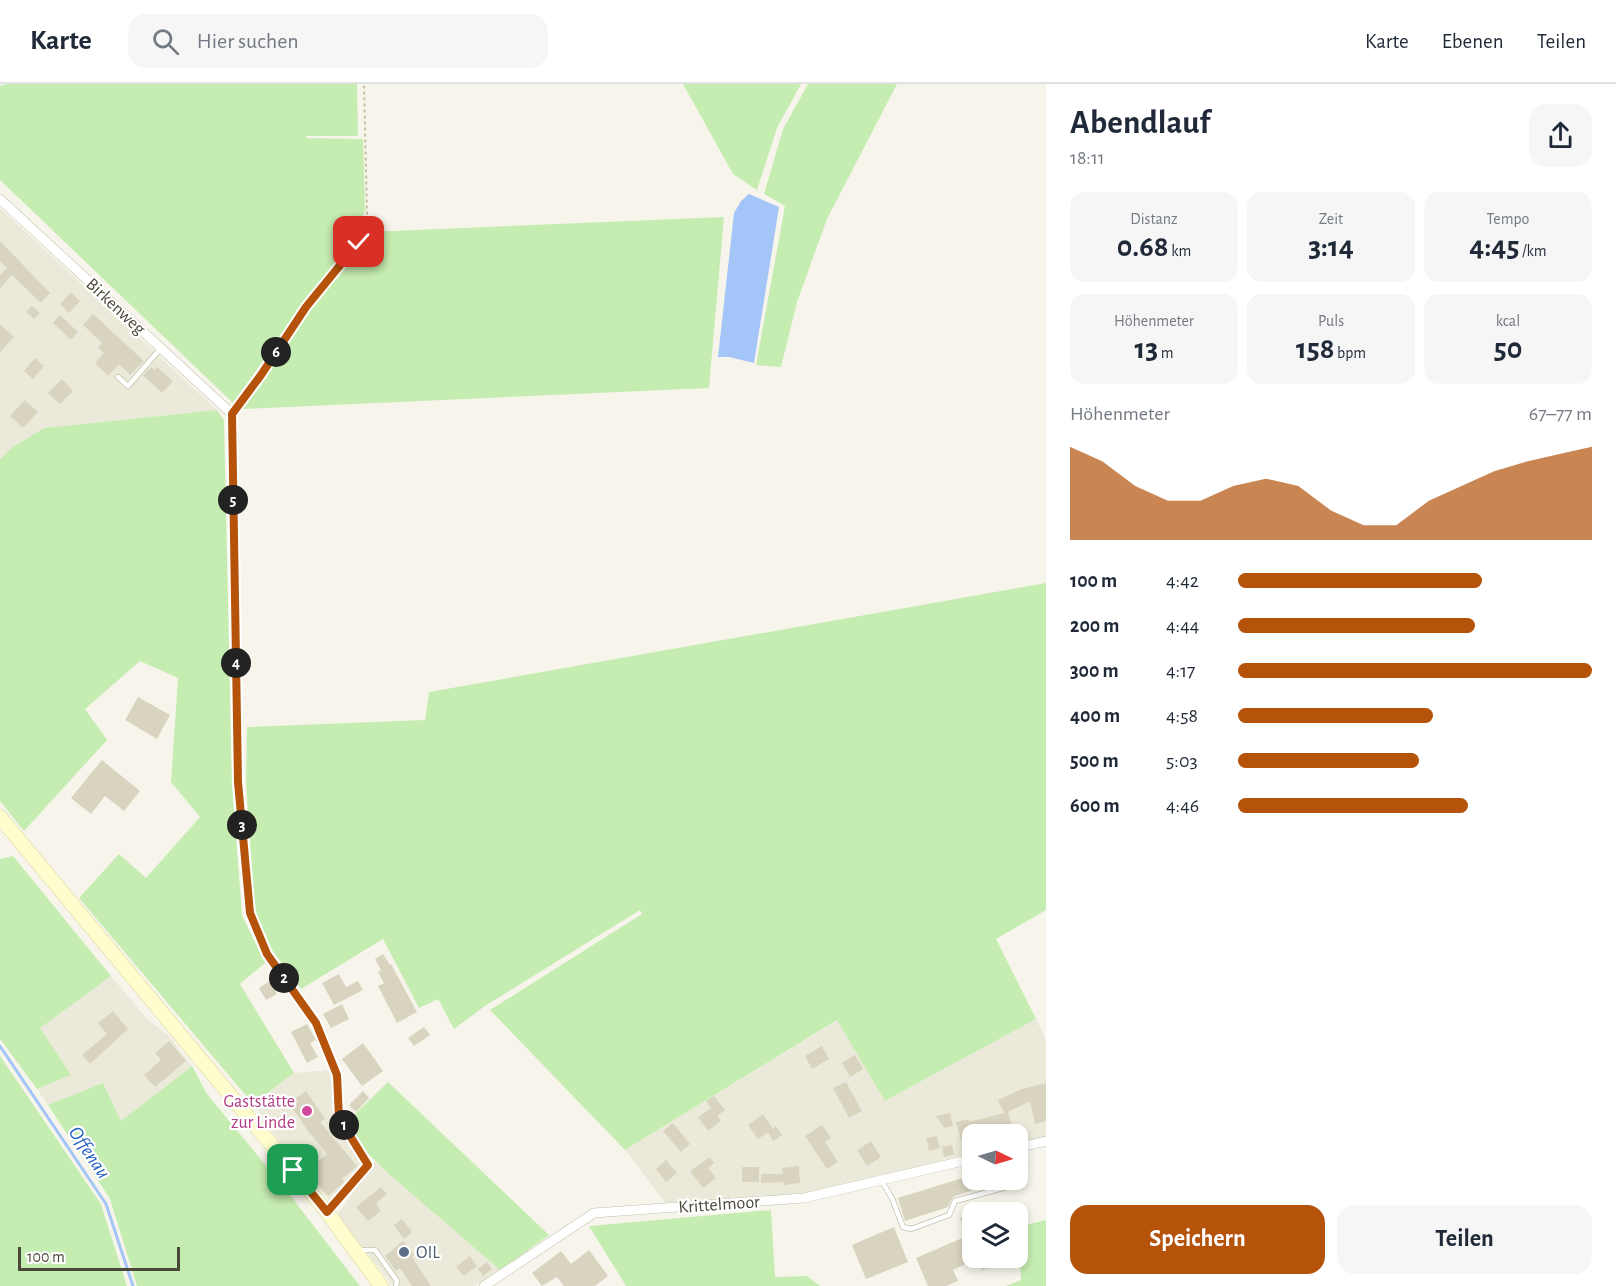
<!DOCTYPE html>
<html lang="de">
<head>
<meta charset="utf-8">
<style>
	body { margin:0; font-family:"Alegreya Sans",sans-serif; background:#f6f6f7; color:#1f2937; height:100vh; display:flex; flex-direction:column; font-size:22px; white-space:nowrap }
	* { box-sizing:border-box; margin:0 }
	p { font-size:20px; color:#747a83 }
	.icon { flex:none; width:33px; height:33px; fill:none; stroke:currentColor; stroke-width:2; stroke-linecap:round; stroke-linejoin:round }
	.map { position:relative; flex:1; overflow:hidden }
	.sheet { display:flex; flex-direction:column; background:#fff; width:570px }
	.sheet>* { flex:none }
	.needle { width:39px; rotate:95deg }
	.fabs { position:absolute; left:962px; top:1040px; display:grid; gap:12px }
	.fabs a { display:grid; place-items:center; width:66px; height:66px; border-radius:12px; background:#fff; box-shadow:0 3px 9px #0003; font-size:30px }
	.scale { position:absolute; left:18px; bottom:15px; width:162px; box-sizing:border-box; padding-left:6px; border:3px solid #4c4838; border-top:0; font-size:16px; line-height:21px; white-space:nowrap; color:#4c4838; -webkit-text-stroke:4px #fff; paint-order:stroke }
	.pin { position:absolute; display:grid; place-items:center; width:51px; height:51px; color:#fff; margin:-26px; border-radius:12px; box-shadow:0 3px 9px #0006 }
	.km { position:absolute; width:30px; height:30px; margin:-15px; border-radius:50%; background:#222; color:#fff; font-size:16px; line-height:30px; text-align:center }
	.round { display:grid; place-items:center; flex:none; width:63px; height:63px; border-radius:18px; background:#f6f6f7 }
	.overview { display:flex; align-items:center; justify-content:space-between; height:102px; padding:0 24px }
	h1 { font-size:33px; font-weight:600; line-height:45px }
	.metrics { display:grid; grid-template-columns:repeat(3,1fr); gap:9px; height:102px; padding:6px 24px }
	.metrics div { display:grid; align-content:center; border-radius:15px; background:#f6f6f7; text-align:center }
	.metrics b { font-size:30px; font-weight:600 }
	.metrics small { font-size:16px; font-weight:400 }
	.metrics p { font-size:16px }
	.chart { height:168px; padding:12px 24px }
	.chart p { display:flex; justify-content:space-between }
	.chart svg { width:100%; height:108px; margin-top:6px; fill:#b45309; opacity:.7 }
	.action { display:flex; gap:12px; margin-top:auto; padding:12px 24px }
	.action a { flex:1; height:69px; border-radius:18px; background:#b45309; color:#fff; font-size:24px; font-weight:600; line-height:69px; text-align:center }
	.action a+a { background:#f6f6f7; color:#1f2937 }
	ul { padding:0 24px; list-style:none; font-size:20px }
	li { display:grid; grid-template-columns:96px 72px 1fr; align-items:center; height:45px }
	li i { height:15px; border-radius:8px; background:#b45309 }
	header { display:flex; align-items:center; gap:36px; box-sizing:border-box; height:84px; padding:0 30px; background:#fff; border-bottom:2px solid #e0e1e3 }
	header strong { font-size:28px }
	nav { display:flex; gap:33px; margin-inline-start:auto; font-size:21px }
	.search { width:420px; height:54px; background:#f6f6f7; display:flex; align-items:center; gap:15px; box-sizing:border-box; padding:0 21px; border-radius:18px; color:#747a83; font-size:22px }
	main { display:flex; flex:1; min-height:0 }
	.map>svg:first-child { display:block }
	.residential { fill:#ebe9d9 }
	.green { fill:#c6edb1 }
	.water { fill:#a4c5f7 }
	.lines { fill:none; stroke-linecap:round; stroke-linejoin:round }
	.stream { stroke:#a4c5f7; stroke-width:3 }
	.building { fill:#d9d4bf }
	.service-casing { stroke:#c3c0ac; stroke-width:6 }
	.minor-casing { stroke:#c3c0ac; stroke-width:10 }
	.secondary-casing { stroke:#d7d396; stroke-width:15 }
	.path { stroke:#c6c09c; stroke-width:2; stroke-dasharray:3 3; stroke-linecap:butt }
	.service { stroke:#fff; stroke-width:4.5 }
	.minor { stroke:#fff; stroke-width:9 }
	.secondary { stroke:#fffdcd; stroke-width:14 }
	.route-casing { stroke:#fff; stroke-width:12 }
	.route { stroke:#b45309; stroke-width:8 }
	.hotel-dot { fill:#d1479c; stroke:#fff; stroke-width:2 }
	.service-dot { fill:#5c6f8a; stroke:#fff; stroke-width:2 }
	.labels { text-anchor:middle; stroke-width:4.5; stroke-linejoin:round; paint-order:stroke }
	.street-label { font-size:18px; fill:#4c4838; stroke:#fff }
	.hotel-label { font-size:18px; fill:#b23c85; stroke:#fff; text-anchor:end }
	.service-label { font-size:18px; fill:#4e5e75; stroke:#fff; text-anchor:start }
	.water-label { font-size:20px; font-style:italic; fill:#2662c3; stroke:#fff }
</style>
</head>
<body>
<header>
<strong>Karte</strong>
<div class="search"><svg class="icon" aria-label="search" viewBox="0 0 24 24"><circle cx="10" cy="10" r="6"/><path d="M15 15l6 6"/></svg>Hier suchen</div>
<nav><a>Karte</a><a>Ebenen</a><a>Teilen</a></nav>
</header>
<main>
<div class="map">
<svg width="1046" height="1202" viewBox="0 0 1046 1202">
	<rect width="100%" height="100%" fill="#f7f5eb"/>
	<path class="residential" d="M0,124L217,326L44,344L13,363L0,375Z
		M111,892L148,936L168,951L192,982L121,1037L103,999L48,1021L37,1005L71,990L39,944Z
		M1036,935L1046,956V1053L1017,1060V1050H972V1070L804,1110L667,1121L625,1066L838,936L886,1017Z
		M330,986L337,1034L365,1082L337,1115L330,1117L292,1075L253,1020L294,989Z
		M375,1077L390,1091L500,1186L475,1202H393L337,1131Z"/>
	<path class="green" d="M6,0H357L358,52H307L306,54L363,55L365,126L355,156L303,221L233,319L0,96V2Z
		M683,0H801L777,44L757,106L733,90Z
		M808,0H897L827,135L797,218L781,283L756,281L785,122L764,110L783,45Z
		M724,133L709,304L243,325L311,226L363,159L368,148Z
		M217,326L224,336L232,701L242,831L265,879L240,900L294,989L253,1020L79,814L119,770L146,794L200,733L171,698L178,594L140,577L85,625L107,656L24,747L0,717V375L13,363L44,344Z
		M1046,499V826L996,855L1036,935L885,1017L837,936L625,1066L490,926L642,830L640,826L485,922L454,945L438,915L419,924L383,855L301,905L272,866L255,827L246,700L247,643L425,636L429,608Z
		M13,772L111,892L40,944L71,991L37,1005L0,955V775Z
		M0,972L101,1120L127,1202H0Z
		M192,982L207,1010L286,1106L360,1202H137L110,1115L48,1021L103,999L121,1037Z
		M388,998L549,1151L500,1186L390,1091L367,1069L347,1038Z
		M771,1126L775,1193L807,1192L820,1202H626L589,1142Z
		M1046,1136V1202H1006L1021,1196L1018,1143Z"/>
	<path class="water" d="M749,110L779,123L754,279L729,273H718L734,129L741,117Z"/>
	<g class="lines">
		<path class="stream" d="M0,962L106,1120L133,1202"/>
	</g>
	<path class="building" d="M0,157L50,209L41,219L12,191L0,204V191L7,184L0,177Z
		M71,208L80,217L69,229L60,220Z
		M32,222L40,229L34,235L26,228Z
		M93,230L144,277L130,291L119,280L108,292L95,279L104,269L98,264L102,259L83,241Z
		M60,231L78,248L71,256L53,239Z
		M0,240L14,253L0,268Z
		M35,274L44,282L33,295L24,287Z
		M151,283L154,286L157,283L173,297L162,309L143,291Z
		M62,295L73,307L60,320L48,309Z
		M25,316L38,328L23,344L10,332Z
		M138,613L170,631L157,655L125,636Z
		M102,676L140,707L124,727L105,712L91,730L71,714Z
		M383,870L390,881L391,880L417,928L397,939L378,902L384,899L378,888L381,886L375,875Z
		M339,890L346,903L358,897L363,906L334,921L322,899Z
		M270,897L277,910L266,916L259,904Z
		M342,920L349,935L331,944L323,930Z
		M113,927L128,945L90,980L82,971L107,950L98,939Z
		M307,940L316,956L310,959L318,973L307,979L291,948Z
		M424,943L430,951L414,962L408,954Z
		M169,957L186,977L155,1003L144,991L161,976L155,969Z
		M363,959L383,987L362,1002L342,975Z
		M822,962L829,975L812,985L805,972Z
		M855,971L863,985L850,993L842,979Z
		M846,998L862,1027L849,1034L833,1004Z
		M1046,999V1037L1035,1040L1030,1017L1008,1028L1013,1046L1001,1049L999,1040L972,1047V1056L962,1059L956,1038L969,1035V1038L1004,1029L998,1016L1022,1005Z
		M306,1007L325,1035L320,1038L357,1082L342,1095L344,1098L342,1100L328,1112L307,1087L327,1070L308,1047L289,1019Z
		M363,1007L369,1014L356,1028L349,1021Z
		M714,1012L725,1026L717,1032L721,1037L708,1047L698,1033L711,1024L706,1017Z
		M950,1029L953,1042L944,1044L936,1032Z
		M763,1030L773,1045L758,1055L748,1041Z
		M673,1039L690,1060L681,1068L663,1047Z
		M822,1041L831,1054L825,1058L838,1078L827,1085L805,1052Z
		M776,1042L782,1051L773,1057L768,1048Z
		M937,1052L940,1064L929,1067L926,1054Z
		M871,1057L881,1073L867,1082L857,1066Z
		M952,1061L954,1071L944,1073L942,1063Z
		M710,1073L714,1079L708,1084L716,1094L703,1104L690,1087Z
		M666,1076L677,1089L666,1098L656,1085Z
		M799,1082L800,1099L784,1101V1098L761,1099V1090H783L782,1084Z
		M742,1083H759V1098H742Z
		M972,1091V1095H1000V1097L953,1113L948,1123L905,1137L898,1114Z
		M381,1103L387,1110L376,1119L381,1127L368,1137L356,1123Z
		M972,1129V1177L953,1186L958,1197L946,1202H928L916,1174L967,1152L960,1134Z
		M402,1135L412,1148L404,1155L394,1141Z
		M894,1143L908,1178L866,1195L852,1161Z
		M403,1157L414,1171L412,1173L431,1202H412L400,1184L396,1187L385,1172Z
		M589,1166L608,1192L595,1202H564L557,1193L542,1202L532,1189L561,1167L571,1180Z
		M470,1172L477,1182L464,1192L456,1183Z
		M976,1173H1013L982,1186Z
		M487,1178L492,1185L483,1192L478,1185Z"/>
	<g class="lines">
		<g class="service-casing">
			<path id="service" d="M118,293L128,302L161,264
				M881,1096L892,1114L903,1143L911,1145L949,1131L955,1117L1018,1100C1027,1086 1026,1078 1023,1063
				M358,1166H375L397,1197L396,1202"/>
		</g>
		<g class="minor-casing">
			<path id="minor" d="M0,115L232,330L238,698L250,829L267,870L316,939L337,991L339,1034L368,1081L327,1128
				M1017,1064L1046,1057
				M484,1202L594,1129L804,1114L972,1075"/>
		</g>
		<g class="secondary-casing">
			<path id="secondary" d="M0,733L327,1128L381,1202"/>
		</g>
		<path class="path" d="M237,323L306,223L359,158L367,130L364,0"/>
		<use href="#service" class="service"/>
		<use href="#minor" class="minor"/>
		<use href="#secondary" class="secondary"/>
	</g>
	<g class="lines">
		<g class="route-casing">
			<path id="route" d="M293,1086L327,1128L368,1081L339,1034L337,991L316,939L267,870L250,829L238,698L232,330L261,291L306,223L359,158"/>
		</g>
		<use href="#route" class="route"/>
	</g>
	<circle class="hotel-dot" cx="307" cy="1027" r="6"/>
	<circle class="service-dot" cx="404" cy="1168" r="6"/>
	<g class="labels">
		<g class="street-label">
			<text transform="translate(116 222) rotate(43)" y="6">Birkenweg</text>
			<text transform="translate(719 1120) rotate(-4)" y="6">Krittelmoor</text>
		</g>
		<g class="hotel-label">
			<text x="295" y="1023">Gaststätte<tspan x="295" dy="21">zur Linde</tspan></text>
		</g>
		<g class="service-label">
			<text x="416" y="1174">OIL</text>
		</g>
		<g class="water-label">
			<text transform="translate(90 1068) rotate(56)" y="7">Offenau</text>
		</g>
	</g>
</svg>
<div class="fabs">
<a><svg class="needle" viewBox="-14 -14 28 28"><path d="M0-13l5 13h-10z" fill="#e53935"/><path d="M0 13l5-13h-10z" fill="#747a83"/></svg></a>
<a><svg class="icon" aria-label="layers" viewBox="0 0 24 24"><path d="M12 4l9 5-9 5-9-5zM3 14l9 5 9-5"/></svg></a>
</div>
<div class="scale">100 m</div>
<div class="pin" style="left:293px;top:1086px;background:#1e9e55"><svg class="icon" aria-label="arrive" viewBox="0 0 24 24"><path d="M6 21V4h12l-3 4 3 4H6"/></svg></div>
<div class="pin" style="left:359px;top:158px;background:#d93025"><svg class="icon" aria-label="check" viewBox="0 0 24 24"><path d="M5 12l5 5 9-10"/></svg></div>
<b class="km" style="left:344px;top:1041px">1</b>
<b class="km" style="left:284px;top:894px">2</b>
<b class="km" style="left:242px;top:741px">3</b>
<b class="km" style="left:236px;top:579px">4</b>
<b class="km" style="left:233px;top:416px">5</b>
<b class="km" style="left:276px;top:268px">6</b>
</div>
<section class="sheet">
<div class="overview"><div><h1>Abendlauf</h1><p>18:11</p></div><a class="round"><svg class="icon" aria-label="share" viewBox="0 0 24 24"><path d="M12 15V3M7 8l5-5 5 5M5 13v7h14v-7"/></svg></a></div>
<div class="metrics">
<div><p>Distanz</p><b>0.68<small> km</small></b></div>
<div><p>Zeit</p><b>3:14</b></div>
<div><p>Tempo</p><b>4:45<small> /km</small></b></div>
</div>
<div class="metrics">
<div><p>Höhenmeter</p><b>13<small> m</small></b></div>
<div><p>Puls</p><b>158<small> bpm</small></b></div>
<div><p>kcal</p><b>50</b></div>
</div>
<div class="chart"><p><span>Höhenmeter</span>67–77 m</p>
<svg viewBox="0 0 160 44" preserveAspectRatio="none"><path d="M0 44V6L10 12L20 22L30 28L40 28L50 22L60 19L70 22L80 32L90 38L100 38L110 28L120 22L130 16L140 12L150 9L160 6V44z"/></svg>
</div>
<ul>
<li><b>100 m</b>4:42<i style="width:69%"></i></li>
<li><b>200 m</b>4:44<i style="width:67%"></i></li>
<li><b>300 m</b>4:17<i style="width:100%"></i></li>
<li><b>400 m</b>4:58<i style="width:55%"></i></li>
<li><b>500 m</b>5:03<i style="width:51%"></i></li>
<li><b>600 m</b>4:46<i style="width:65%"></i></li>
</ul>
<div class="action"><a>Speichern</a><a>Teilen</a></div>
</section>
</main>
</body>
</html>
